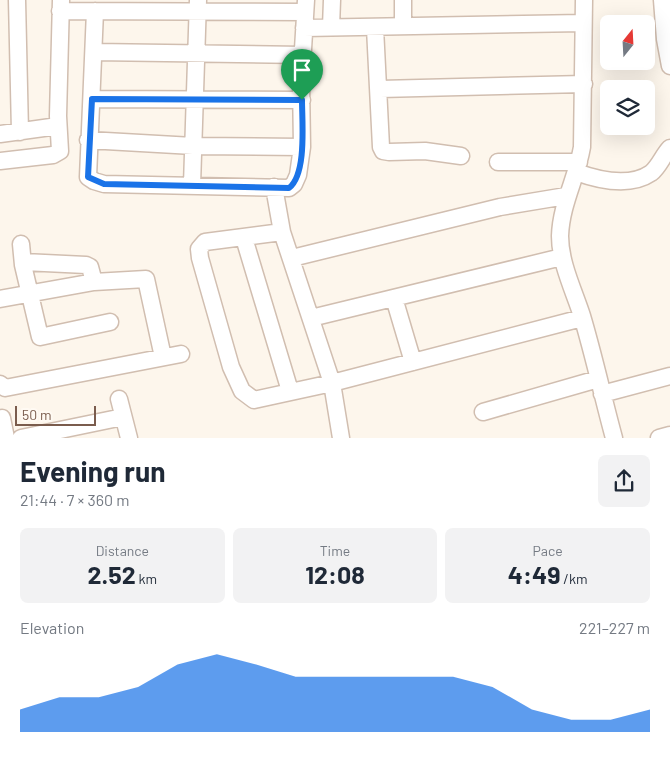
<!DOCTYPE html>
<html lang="en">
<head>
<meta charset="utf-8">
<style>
	body { margin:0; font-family:Barlow,sans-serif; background:#f2f2f3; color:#1f2937; height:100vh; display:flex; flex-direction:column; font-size:19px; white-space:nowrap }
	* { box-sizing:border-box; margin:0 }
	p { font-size:16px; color:#747a83 }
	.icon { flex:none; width:28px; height:28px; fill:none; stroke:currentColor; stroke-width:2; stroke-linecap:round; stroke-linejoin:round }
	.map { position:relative; height:438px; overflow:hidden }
	.drawer { display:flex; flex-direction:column; background:#fff; flex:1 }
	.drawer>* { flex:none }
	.needle { width:32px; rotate:18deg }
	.controls { position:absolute; left:600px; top:15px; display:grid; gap:10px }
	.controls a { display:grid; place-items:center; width:55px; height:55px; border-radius:8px; background:#fff; box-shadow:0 5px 20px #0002; font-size:25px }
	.scale { position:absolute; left:15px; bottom:12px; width:81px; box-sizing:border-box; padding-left:5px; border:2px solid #7a5c4d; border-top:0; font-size:14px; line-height:18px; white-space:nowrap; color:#7a5c4d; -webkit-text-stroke:4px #fffaf3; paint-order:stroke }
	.pin { position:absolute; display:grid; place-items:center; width:42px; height:42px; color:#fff; margin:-51px -21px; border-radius:50% 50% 50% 0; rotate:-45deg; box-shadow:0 0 5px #0007 }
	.pin .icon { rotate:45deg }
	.round { display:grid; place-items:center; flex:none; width:52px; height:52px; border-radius:8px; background:#f2f2f3 }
	.summary { display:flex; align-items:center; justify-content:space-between; height:85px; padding:0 20px }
	h1 { font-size:28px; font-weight:700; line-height:38px }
	.metrics { display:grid; grid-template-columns:repeat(3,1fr); gap:8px; height:85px; padding:5px 20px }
	.metrics div { display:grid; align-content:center; border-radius:8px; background:#f2f2f3; text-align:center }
	.metrics b { font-size:25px; font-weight:700 }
	.metrics small { font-size:14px; font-weight:400 }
	.metrics p { font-size:14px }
	.chart { height:140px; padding:10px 20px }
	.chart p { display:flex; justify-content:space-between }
	.chart svg { width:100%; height:90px; margin-top:5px; fill:#1a73e8; opacity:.7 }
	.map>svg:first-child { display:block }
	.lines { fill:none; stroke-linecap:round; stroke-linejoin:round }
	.minor-casing { stroke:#d1beb0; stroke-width:19 }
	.minor { stroke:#fff; stroke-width:16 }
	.route-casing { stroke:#fff; stroke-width:10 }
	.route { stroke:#1a73e8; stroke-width:6 }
</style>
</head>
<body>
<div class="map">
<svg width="670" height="438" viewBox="0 0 670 438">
	<rect width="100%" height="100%" fill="#fdf6ec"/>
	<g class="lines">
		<g class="minor-casing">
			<path id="minor" d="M17,0L20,132
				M584,0L582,147C577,177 561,204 560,236C560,263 574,291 582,316C594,356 603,398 614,438
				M662,0L665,39L670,66
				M60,11L305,12
				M95,11L88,177L94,181L104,184L289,188L294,184L298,175L302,147L301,82L306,0
				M403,26V0
				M331,27L332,0
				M304,28L583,23
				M375,28L381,147L383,151L389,152L425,151L461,156
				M94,52L303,55
				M380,89L584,84
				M92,99L302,100
				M0,134L58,126
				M88,140L193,146L302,147
				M0,161L53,155L60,151L58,116L61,0
				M498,162H579
				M576,172C598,180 629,188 651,173C659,167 663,155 670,148
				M192,185L198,0
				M274,187L282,232
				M244,238L290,391
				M21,244L23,265L40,337L110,322
				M292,258L500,207L566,196
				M24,262L86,265L90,267L94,282
				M394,298L413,362
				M0,299L94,282L146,279L163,357
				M311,318L562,257
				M0,384L5,388L181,354
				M602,394L670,376
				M119,399L129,438
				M483,412L598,379
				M2,418L6,438
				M21,438L123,417
				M341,438L332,383L282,232L205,242L199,249L200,258L231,367L242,391L254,400L332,383L582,318
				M659,438L670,435"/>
		</g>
		<use href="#minor" class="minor"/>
	</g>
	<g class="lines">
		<g class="route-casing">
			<path id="route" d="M92,99L302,100C302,122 307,174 289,188L104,184L88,177Z"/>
		</g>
		<use href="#route" class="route"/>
	</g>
</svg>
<div class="controls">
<a><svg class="needle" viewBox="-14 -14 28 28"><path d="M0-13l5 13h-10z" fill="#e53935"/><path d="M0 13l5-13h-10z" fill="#747a83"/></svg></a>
<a><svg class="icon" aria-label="layers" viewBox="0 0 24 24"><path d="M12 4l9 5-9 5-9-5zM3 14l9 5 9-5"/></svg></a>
</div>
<div class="scale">50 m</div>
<div class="pin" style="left:302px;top:100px;background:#1e9e55"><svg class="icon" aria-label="arrive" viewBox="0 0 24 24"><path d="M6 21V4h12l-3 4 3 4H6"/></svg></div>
</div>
<section class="drawer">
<div class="summary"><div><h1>Evening run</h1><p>21:44 · 7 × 360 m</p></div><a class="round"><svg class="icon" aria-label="share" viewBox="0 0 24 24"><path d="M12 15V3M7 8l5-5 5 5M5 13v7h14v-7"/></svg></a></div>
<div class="metrics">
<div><p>Distance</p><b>2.52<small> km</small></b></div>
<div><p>Time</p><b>12:08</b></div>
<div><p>Pace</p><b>4:49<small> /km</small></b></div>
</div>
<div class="chart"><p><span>Elevation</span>221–227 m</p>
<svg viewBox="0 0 160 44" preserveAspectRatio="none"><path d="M0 44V33L10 27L20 27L30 22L40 11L50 6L60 11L70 17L80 17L90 17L100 17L110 17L120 22L130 33L140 38L150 38L160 33V44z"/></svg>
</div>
</section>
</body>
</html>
